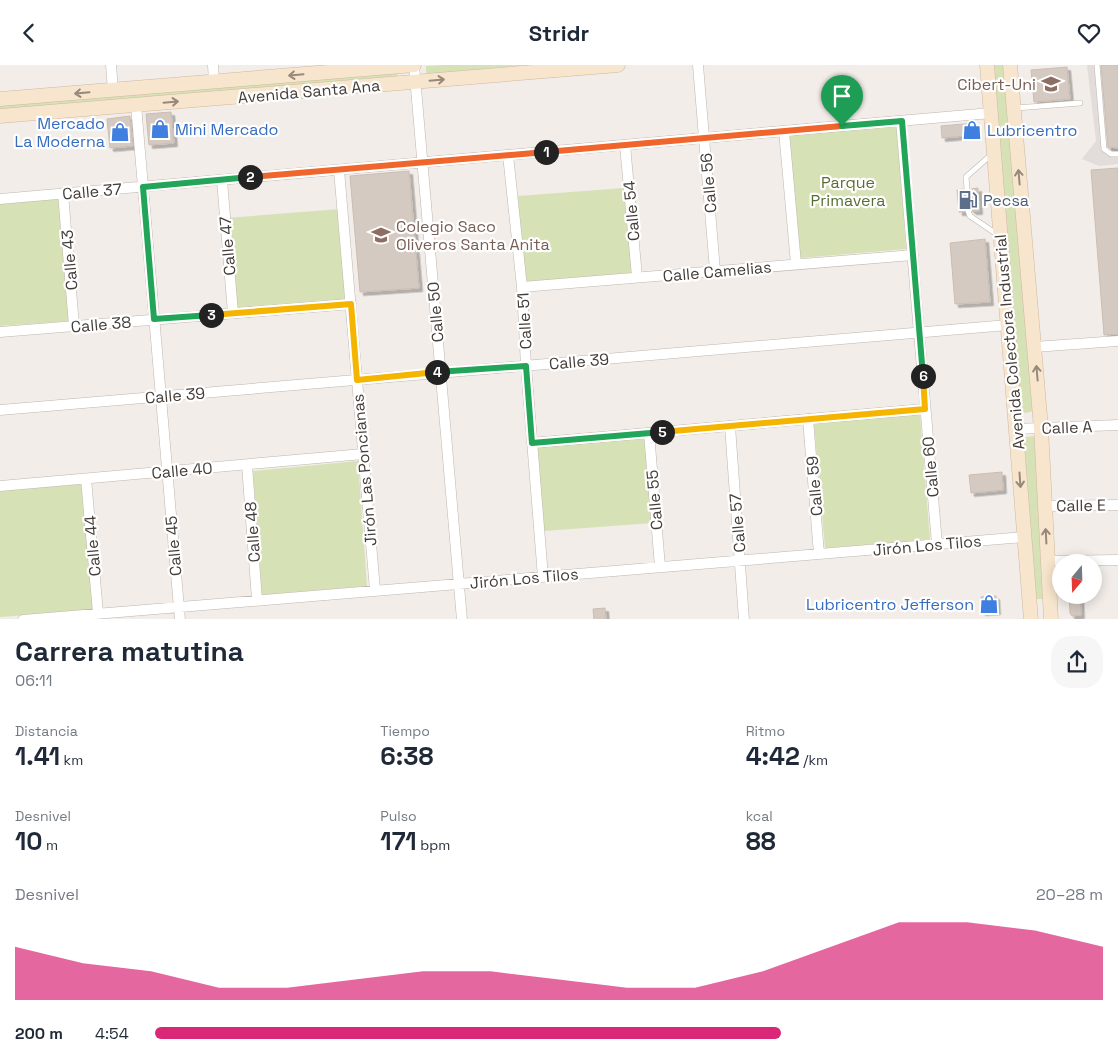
<!DOCTYPE html>
<html lang="es">
<head>
<meta charset="utf-8">
<style>
	body { margin:0; font-family:"Space Grotesk",sans-serif; background:#f6f6f7; color:#1f2937; height:100vh; display:flex; flex-direction:column; font-size:19px; white-space:nowrap }
	* { box-sizing:border-box; margin:0 }
	p { font-size:16px; color:#747a83 }
	.icon { flex:none; width:28px; height:28px; fill:none; stroke:currentColor; stroke-width:2; stroke-linecap:round; stroke-linejoin:round }
	.map { position:relative; height:554px; overflow:hidden }
	.sheet { display:flex; flex-direction:column; background:#fff; flex:1 }
	.sheet>* { flex:none }
	.needle { width:32px; rotate:199deg }
	.buttons { position:absolute; left:1052px; top:489px; display:grid; gap:10px }
	.buttons a { display:grid; place-items:center; width:50px; height:50px; border-radius:50%; background:#fff; box-shadow:0 2px 12px #0003; font-size:25px }
	.pin { position:absolute; display:grid; place-items:center; width:42px; height:42px; color:#fff; margin:-51px -21px; border-radius:50% 50% 50% 0; rotate:-45deg; box-shadow:0 0 5px #0007 }
	.pin .icon { rotate:45deg }
	.km { position:absolute; width:25px; height:25px; margin:-12px; border-radius:50%; background:#222; color:#fff; font-size:14px; line-height:25px; text-align:center }
	.round { display:grid; place-items:center; flex:none; width:52px; height:52px; border-radius:20px; background:#f6f6f7 }
	.headline { display:flex; align-items:center; justify-content:space-between; height:85px; padding:0 15px }
	h1 { font-size:28px; font-weight:700; line-height:38px }
	.stats { display:grid; grid-template-columns:repeat(3,1fr); gap:8px; height:85px; padding:5px 15px }
	.stats div { display:grid; align-content:center }
	.stats b { font-size:25px; font-weight:700 }
	.stats small { font-size:14px; font-weight:400 }
	.stats p { font-size:14px }
	.chart { height:140px; padding:10px 15px }
	.chart p { display:flex; justify-content:space-between }
	.chart svg { width:100%; height:90px; margin-top:5px; fill:#db2777; opacity:.7 }
	ul { padding:0 15px; list-style:none; font-size:16px }
	li { display:grid; grid-template-columns:80px 60px 1fr; align-items:center; height:38px }
	li i { height:12px; border-radius:6px; background:#db2777 }
	header { display:flex; justify-content:space-between; align-items:center; height:65px; padding:0 15px; background:#fff; font-size:22px; font-weight:700 }
	.map>svg:first-child { display:block }
	.industrial { fill:#e2ddda }
	.green { fill:#d7e1b6 }
	.building { fill:#d5cac2; stroke:#ccbdb3; filter:url(#shadow) }
	.lines { fill:none; stroke-linecap:round; stroke-linejoin:round }
	.lane-casing { stroke:#bfb6af; stroke-width:6 }
	.street-casing { stroke:#bfb6af; stroke-width:11 }
	.secondary-casing { stroke:#cfb9a0; stroke-width:15 }
	.lane { stroke:#fff; stroke-width:5 }
	.street { stroke:#fff; stroke-width:10 }
	.secondary { stroke:#f8e5cd; stroke-width:14 }
	.oneway { stroke:#96897b }
	.split-1-casing { stroke:#fff; stroke-width:10 }
	.split-2-casing { stroke:#fff; stroke-width:10 }
	.split-3-casing { stroke:#fff; stroke-width:10 }
	.split-4-casing { stroke:#fff; stroke-width:10 }
	.split-5-casing { stroke:#fff; stroke-width:10 }
	.split-6-casing { stroke:#fff; stroke-width:10 }
	.split-7-casing { stroke:#fff; stroke-width:10 }
	.split-1 { stroke:#f0652b; stroke-width:6 }
	.split-2 { stroke:#f0652b; stroke-width:6 }
	.split-3 { stroke:#22a559; stroke-width:6 }
	.split-4 { stroke:#f5b400; stroke-width:6 }
	.split-5 { stroke:#22a559; stroke-width:6 }
	.split-6 { stroke:#f5b400; stroke-width:6 }
	.split-7 { stroke:#22a559; stroke-width:6 }
	.labels { text-anchor:middle; stroke-width:4.5; stroke-linejoin:round; paint-order:stroke }
	.education-label { font-size:16px; fill:#785e54; stroke:#fff; text-anchor:end }
	.street-label { font-size:16px; fill:#453d38; stroke:#fff }
	.shop-label { font-size:16px; fill:#366cbe; stroke:#fff; text-anchor:end }
	.park-label { font-size:16px; fill:#566f32; stroke:#fff }
	.service-label { font-size:16px; fill:#4e5e75; stroke:#fff; text-anchor:start }
</style>
</head>
<body>
<header><svg class="icon" aria-label="back" viewBox="0 0 24 24"><path d="M15 5l-7 7 7 7"/></svg>Stridr<svg class="icon" aria-label="heart" viewBox="0 0 24 24"><path d="M12 20l-8-8c-3-5 5-10 8-4 3-6 11-1 8 4z"/></svg></header>
<div class="map">
<svg width="1118" height="555" viewBox="0 0 1118 555">
	<defs>
		<filter id="shadow"><feDropShadow dx="3.5" dy="3.5" stdDeviation="0" flood-color="#0004"/></filter>
	</defs>
	<rect width="100%" height="100%" fill="#f2ede9"/>
	<path class="industrial" d="M1087,0H1118V99L1099,101L1082,94L1096,76Z"/>
	<path class="green" d="M443,0H528L427,9L426,7V1Z
		M992,0H1004L1034,346L1026,348L1022,347Z
		M399,6L397,11L0,45V37Z
		M897,60L906,184L800,193L789,69Z
		M624,123L632,209L525,217L518,131Z
		M58,132L69,256L0,261V137Z
		M340,144L348,236L233,244L226,153Z
		M920,349L930,475L825,483L814,359Z
		M1034,371L1036,372L1045,534H1036L1024,374L1025,372Z
		M645,372L653,458L544,466L536,382Z
		M358,396L367,521L262,530L253,406Z
		M82,419L94,545L0,552V426Z"/>
	<path class="building" d="M1101,0H1118V83L1108,82Z
		M1067,2L1070,34L1034,37L1031,5Z
		M171,47L174,78L149,80L146,49Z
		M130,51L133,81L110,83L107,54Z
		M975,58L976,70L942,73L941,61Z
		M1118,103V269L1104,270L1091,105Z
		M409,106L419,223L360,227L350,111Z
		M978,123L979,146H973L968,142L964,147H959L957,125L963,124L967,128L971,124Z
		M985,174L990,237L955,239L950,178Z
		M1002,407L1003,425L971,428L969,410Z
		M1069,530H1080L1081,550L1072,551L1070,548Z
		M996,531L997,546L982,547L981,532Z
		M605,543L606,555H594L593,544Z"/>
	<g class="lines">
		<g class="lane-casing">
			<path id="lane" d="M1097,0L1104,84L1111,89H1118
				M1016,43L1080,38
				M967,124L966,112L992,89
				M968,146L970,151L998,170"/>
		</g>
		<g class="street-casing">
			<path id="street" d="M111,0L113,25
				M213,0L214,17
				M414,0L462,555
				M698,0L715,206
				M136,40L180,555
				M901,56L937,479
				M784,66L796,199
				M625,80L637,212
				M508,90L522,222L526,301L543,512
				M339,105L375,525
				M222,115L233,248
				M63,128L74,261
				M0,134L991,48
				M522,222L913,190
				M0,267L351,239
				M1034,282L1118,276
				M0,345L1008,260
				M808,354L819,489
				M730,361L744,555
				M1016,364L1118,360
				M649,368L660,502
				M532,378L925,344
				M247,400L257,535
				M86,414L98,548
				M0,421L363,389
				M1044,441L1118,440
				M1047,496L1118,495
				M23,555L1025,472"/>
		</g>
		<g class="secondary-casing">
			<path id="secondary" d="M987,0L1031,555
				M1010,0L1041,363L1051,555
				M0,34L414,0
				M0,51L618,0"/>
		</g>
		<use href="#lane" class="lane"/>
		<use href="#street" class="street"/>
		<use href="#secondary" class="secondary"/>
	</g>
	<defs><path id="oneway-shaft" d="M-6 0H5M1.5-3L5.5 0L1.5 3" fill="none" stroke-width="1.6" stroke-linecap="round" stroke-linejoin="round" transform="scale(1.25)"/></defs>
	<g class="oneway">
		<use href="#oneway-shaft" transform="translate(296 10) rotate(175)"/>
		<use href="#oneway-shaft" transform="translate(437 15) rotate(-5)"/>
		<use href="#oneway-shaft" transform="translate(82 28) rotate(175)"/>
		<use href="#oneway-shaft" transform="translate(171 37) rotate(-5)"/>
		<use href="#oneway-shaft" transform="translate(1019 112) rotate(-95)"/>
		<use href="#oneway-shaft" transform="translate(1037 308) rotate(-95)"/>
		<use href="#oneway-shaft" transform="translate(1020 415) rotate(86)"/>
		<use href="#oneway-shaft" transform="translate(1046 471) rotate(-93)"/>
	</g>
	<g class="lines">
		<g class="split-1-casing">
			<path id="split-1" d="M546,87L842,61"/>
		</g>
		<g class="split-2-casing">
			<path id="split-2" d="M250,112L546,87"/>
		</g>
		<g class="split-3-casing">
			<path id="split-3" d="M211,250L154,254L143,122L250,112"/>
		</g>
		<g class="split-4-casing">
			<path id="split-4" d="M211,250L351,239L357,315L437,307"/>
		</g>
		<g class="split-5-casing">
			<path id="split-5" d="M437,307L526,301L532,378L662,367"/>
		</g>
		<g class="split-6-casing">
			<path id="split-6" d="M662,367L925,344L923,311"/>
		</g>
		<g class="split-7-casing">
			<path id="split-7" d="M842,61L902,56L923,311"/>
		</g>
		<use href="#split-1" class="split-1"/>
		<use href="#split-2" class="split-2"/>
		<use href="#split-3" class="split-3"/>
		<use href="#split-4" class="split-4"/>
		<use href="#split-5" class="split-5"/>
		<use href="#split-6" class="split-6"/>
		<use href="#split-7" class="split-7"/>
	</g>
	<defs>
		<g id="school-bare" transform="scale(1.5)"><path d="M0-5L7-2L0 1L-7-2ZM-4 1L0 2.5L4 1V4Q0 6-4 4Z" fill="#8d6e63" stroke="#fff" stroke-width="2.5" paint-order="stroke"/></g>
		<g id="shop-bare" transform="scale(1.5)"><path d="M-5-2.5h2.3a2.7 3.5 0 0 1 5.4 0H5L5.5 6h-11ZM-1.5-2.5h3a1.5 2.3 0 0 0-3 0Z" fill="#3f7fe0" stroke="#fff" stroke-width="2.5" paint-order="stroke"/></g>
		<g id="fuel-bare" transform="scale(1.5)"><path d="M-5.5-6h7V0h2V4h1.3V-2.5L3-4.5l.8-.8L6-3V5H2.5V1h-1V6h-7ZM-4.2-4.7v3.2H.2V-4.7Z" fill="#5c6f8a" stroke="#fff" stroke-width="2.5" paint-order="stroke"/></g>
	</defs>
	<g fill-rule="evenodd">
		<use href="#school-bare" x="1051" y="19"/>
		<use href="#shop-bare" x="160" y="64"/>
		<use href="#shop-bare" x="972" y="65"/>
		<use href="#shop-bare" x="120" y="67"/>
		<use href="#fuel-bare" x="968" y="135"/>
		<use href="#school-bare" x="381" y="170"/>
		<use href="#shop-bare" x="989" y="539"/>
	</g>
	<g class="labels">
		<g class="education-label">
			<text x="1036" y="25">Cibert-Uni</text>
			<text x="396" y="167" text-anchor="start">Colegio Saco<tspan x="396" dy="18">Oliveros Santa Anita</tspan></text>
		</g>
		<g class="street-label">
			<text transform="translate(309 26) rotate(-5)" y="6">Avenida Santa Ana</text>
			<text transform="translate(708 118) rotate(-95)" y="6">Calle 56</text>
			<text transform="translate(92 126) rotate(-5)" y="6">Calle 37</text>
			<text transform="translate(631 146) rotate(-95)" y="6">Calle 54</text>
			<text transform="translate(227 181) rotate(-95)" y="6">Calle 47</text>
			<text transform="translate(69 195) rotate(-95)" y="6">Calle 43</text>
			<text transform="translate(717 206) rotate(-5)" y="6">Calle Camelias</text>
			<text transform="translate(435 247) rotate(-95)" y="6">Calle 50</text>
			<text transform="translate(524 256) rotate(-93)" y="6">Calle 51</text>
			<text transform="translate(101 259) rotate(-5)" y="6">Calle 38</text>
			<text transform="translate(1009 277) rotate(-95)" y="6">Avenida Colectora Industrial</text>
			<text transform="translate(579 296) rotate(-5)" y="6">Calle 39</text>
			<text transform="translate(175 330) rotate(-5)" y="6">Calle 39</text>
			<text transform="translate(1067 362) rotate(-2)" y="6">Calle A</text>
			<text transform="translate(930 402) rotate(-95)" y="6">Calle 60</text>
			<text transform="translate(182 405) rotate(-5)" y="6">Calle 40</text>
			<text transform="translate(364 405) rotate(-95)" y="6">Jirón Las Poncianas</text>
			<text transform="translate(814 421) rotate(-95)" y="6">Calle 59</text>
			<text transform="translate(654 435) rotate(-95)" y="6">Calle 55</text>
			<text transform="translate(1081 440) rotate(-1)" y="6">Calle E</text>
			<text transform="translate(737 458) rotate(-95)" y="6">Calle 57</text>
			<text transform="translate(252 467) rotate(-94)" y="6">Calle 48</text>
			<text transform="translate(927 480) rotate(-5)" y="6">Jirón Los Tilos</text>
			<text transform="translate(92 481) rotate(-95)" y="6">Calle 44</text>
			<text transform="translate(173 481) rotate(-95)" y="6">Calle 45</text>
			<text transform="translate(524 513) rotate(-5)" y="6">Jirón Los Tilos</text>
		</g>
		<g class="shop-label">
			<text x="105" y="64">Mercado<tspan x="105" dy="18">La Moderna</tspan></text>
			<text x="175" y="70" text-anchor="start">Mini Mercado</text>
			<text x="987" y="71" text-anchor="start">Lubricentro</text>
			<text x="974" y="545">Lubricentro Jefferson</text>
		</g>
		<g class="park-label">
			<text x="848" y="123">Parque<tspan x="848" dy="18">Primavera</tspan></text>
		</g>
		<g class="service-label">
			<text x="983" y="141">Pecsa</text>
		</g>
	</g>
</svg>
<div class="buttons">
<a><svg class="needle" viewBox="-14 -14 28 28"><path d="M0-13l5 13h-10z" fill="#e53935"/><path d="M0 13l5-13h-10z" fill="#747a83"/></svg></a>
</div>
<div class="pin" style="left:842px;top:61px;background:#1e9e55"><svg class="icon" aria-label="arrive" viewBox="0 0 24 24"><path d="M6 21V4h12l-3 4 3 4H6"/></svg></div>
<b class="km" style="left:546px;top:87px">1</b>
<b class="km" style="left:250px;top:112px">2</b>
<b class="km" style="left:211px;top:250px">3</b>
<b class="km" style="left:437px;top:307px">4</b>
<b class="km" style="left:662px;top:367px">5</b>
<b class="km" style="left:923px;top:311px">6</b>
</div>
<section class="sheet">
<div class="headline"><div><h1>Carrera matutina</h1><p>06:11</p></div><a class="round"><svg class="icon" aria-label="share" viewBox="0 0 24 24"><path d="M12 15V3M7 8l5-5 5 5M5 13v7h14v-7"/></svg></a></div>
<div class="stats">
<div><p>Distancia</p><b>1.41<small> km</small></b></div>
<div><p>Tiempo</p><b>6:38</b></div>
<div><p>Ritmo</p><b>4:42<small> /km</small></b></div>
</div>
<div class="stats">
<div><p>Desnivel</p><b>10<small> m</small></b></div>
<div><p>Pulso</p><b>171<small> bpm</small></b></div>
<div><p>kcal</p><b>88</b></div>
</div>
<div class="chart"><p><span>Desnivel</span>20–28 m</p>
<svg viewBox="0 0 160 44" preserveAspectRatio="none"><path d="M0 44V18L10 26L20 30L30 38L40 38L50 34L60 30L70 30L80 34L90 38L100 38L110 30L120 18L130 6L140 6L150 10L160 18V44z"/></svg>
</div>
<ul>
<li><b>200 m</b>4:54<i style="width:66%"></i></li>
</ul>
</section>
</body>
</html>
